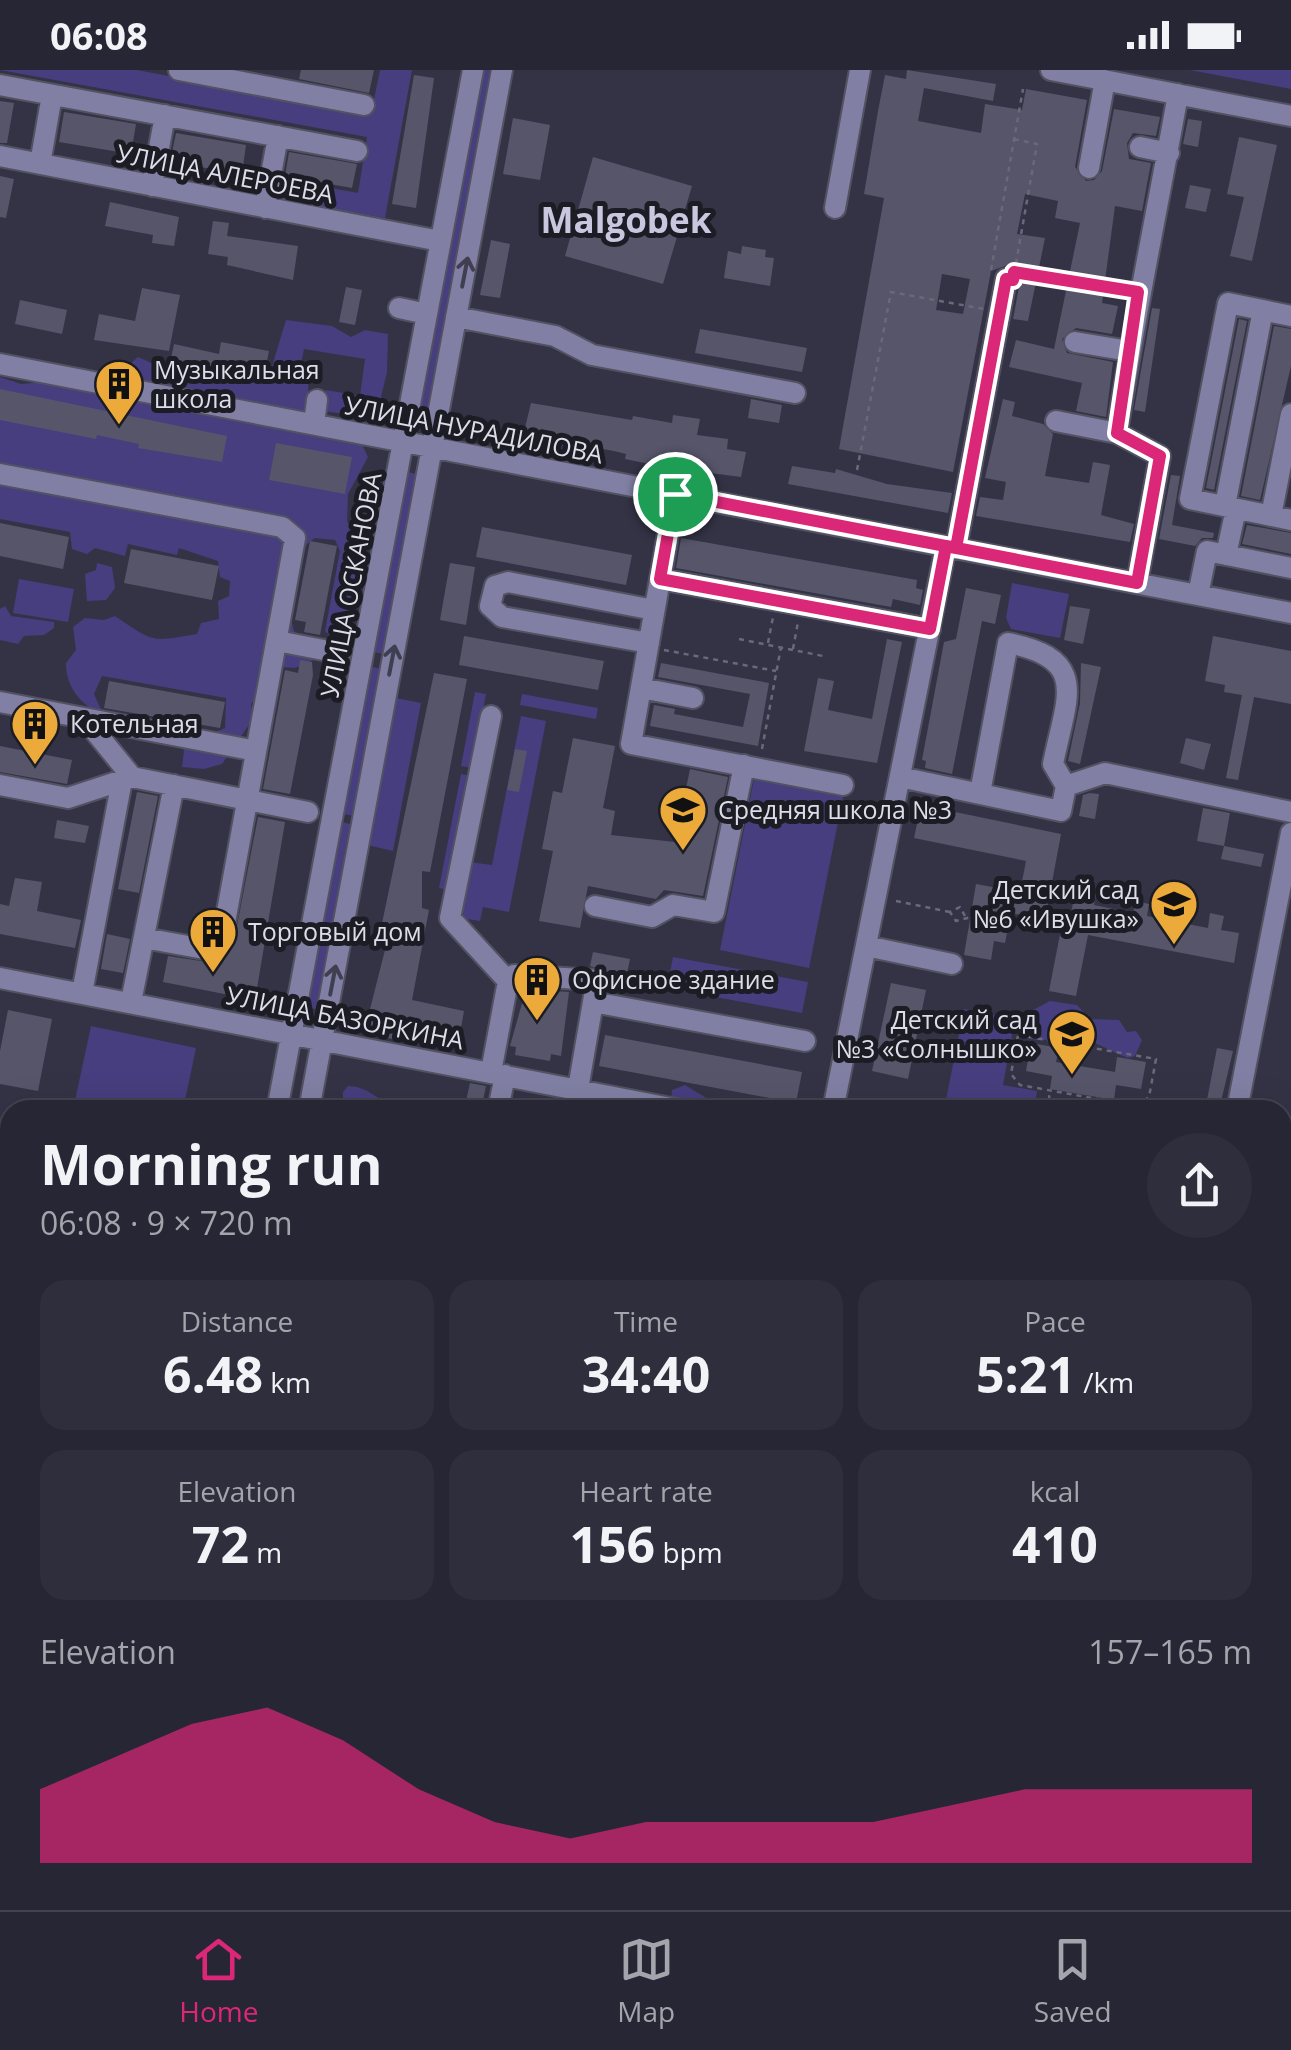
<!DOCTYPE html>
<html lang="en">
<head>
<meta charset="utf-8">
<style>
	body { margin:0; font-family:"Open Sans",sans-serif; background:#2f2e3c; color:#f1f3f6; height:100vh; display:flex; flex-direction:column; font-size:38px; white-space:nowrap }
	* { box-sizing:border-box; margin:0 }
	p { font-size:32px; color:#a4a5ac }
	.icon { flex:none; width:55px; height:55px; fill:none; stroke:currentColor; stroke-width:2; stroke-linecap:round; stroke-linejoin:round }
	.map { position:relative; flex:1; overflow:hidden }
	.panel { position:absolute; left:0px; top:1030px; width:1292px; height:810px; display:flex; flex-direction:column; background:#272634; border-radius:30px 30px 0 0; box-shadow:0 10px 40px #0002,0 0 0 2px #43434f }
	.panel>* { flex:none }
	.pin { position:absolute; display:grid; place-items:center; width:85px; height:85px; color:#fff; margin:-42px; border:5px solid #fff; border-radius:50%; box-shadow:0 2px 10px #0007 }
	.round { display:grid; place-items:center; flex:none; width:105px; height:105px; border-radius:52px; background:#2f2e3c }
	.head { display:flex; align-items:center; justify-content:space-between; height:170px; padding:0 40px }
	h1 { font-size:55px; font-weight:700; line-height:75px }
	.metrics { display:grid; grid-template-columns:repeat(3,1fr); gap:15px; height:170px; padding:10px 40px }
	.metrics div { display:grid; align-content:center; border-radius:25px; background:#2f2e3c; text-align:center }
	.metrics b { font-size:50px; font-weight:700 }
	.metrics small { font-size:28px; font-weight:400 }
	.metrics p { font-size:28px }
	.chart { height:280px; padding:20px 40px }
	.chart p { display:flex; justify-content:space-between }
	.chart svg { width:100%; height:180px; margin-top:10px; fill:#db2777; opacity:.7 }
	.status { display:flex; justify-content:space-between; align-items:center; height:70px; padding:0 50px; background:#272634; direction:ltr }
	.status svg { height:28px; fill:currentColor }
	.tabs { display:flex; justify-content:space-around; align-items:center; height:140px; border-top:2px solid #43434f; background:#272634; font-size:28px; color:#a4a5ac }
	.tabs a { display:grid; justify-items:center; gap:5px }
	.tabs .current { color:#db2777 }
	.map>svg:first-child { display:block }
	.green { fill:#463e7e }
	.building { fill:#56556a; fill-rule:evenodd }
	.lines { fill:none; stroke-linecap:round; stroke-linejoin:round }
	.minor-casing { stroke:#525263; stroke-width:24 }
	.path { stroke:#696979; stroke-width:2.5; stroke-dasharray:5 5; stroke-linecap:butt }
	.minor { stroke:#8180a4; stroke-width:20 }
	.oneway { stroke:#3f3f51 }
	.route-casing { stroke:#fff; stroke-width:20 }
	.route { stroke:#db2777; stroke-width:12 }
	.labels { text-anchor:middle; stroke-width:10; stroke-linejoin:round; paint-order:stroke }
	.street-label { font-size:25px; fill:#dddde9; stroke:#1c1c24 }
	.poi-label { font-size:25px; fill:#dddde9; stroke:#1c1c24; text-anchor:start }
	.district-label { font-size:35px; font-weight:bold; fill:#c8c7df; stroke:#1c1c24 }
</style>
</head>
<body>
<div class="status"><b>06:08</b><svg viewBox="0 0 49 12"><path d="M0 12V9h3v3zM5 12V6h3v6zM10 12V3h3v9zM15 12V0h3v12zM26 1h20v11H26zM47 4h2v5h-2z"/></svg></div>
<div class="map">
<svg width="1291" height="1840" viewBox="0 0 1291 1840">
	<rect width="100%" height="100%" fill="#343346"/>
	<path class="green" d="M0,0H137L371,44L380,0H412L385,148L272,128L276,108L358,123L367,67Z
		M484,0H490L427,340L421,339Z
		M1190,0H1291V19Z
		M286,250L332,256L351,267L365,260L388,264L387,302L376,348L323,341L326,320L360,326L365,289L304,279L299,305L308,311L309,338L361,372L368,387L348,424L347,452L367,467V493L352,531V576L337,573L325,561L340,481L335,470L315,468C290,482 285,538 295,563C299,571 311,577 319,582L316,589L295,598L282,597L251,634L253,649L222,694L204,699L182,697L184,681L176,662L186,657L211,664L225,658L226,628L102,606L94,624L104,646C81,635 66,618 66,593L76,580L73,557L85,548L104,550L115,546C155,573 151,572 197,564L201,553L219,549L218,531L229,526L230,511L220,507L218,491L179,478L177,485L128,474L125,486L95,478L87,484L72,479L70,462L0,449V307L21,314L44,312L48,299L85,300L108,308L120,340L129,335L121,302L138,287C191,311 213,321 270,303Z
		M407,402L417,404L384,584L374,582Z
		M97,493L112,497L115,518L106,530L87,531L85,504L96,500Z
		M19,509L74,519L68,552L13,543Z
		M1012,513L1069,524L1060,568L1011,559L1006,548Z
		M5,536L11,546L54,552V558L44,565L24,566L18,574L0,570V539Z
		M372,597L382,599L354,746L344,744Z
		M475,622L486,624L472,698L461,696Z
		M522,624L598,638L596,649L520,635Z
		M396,628L421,633L393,781L367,775Z
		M521,646L546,651L509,842L483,837L480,851L467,849L459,839L469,792L492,795Z
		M461,704L471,706L449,820L439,818Z
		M754,709L843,727L809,898L720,880Z
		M342,752L350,754L316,939L307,938Z
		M673,887L808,912L802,943L667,918Z
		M1050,931L1077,935L1090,949L1119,950L1127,962L1136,961L1142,970L1135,986L1128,988C1117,984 1082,965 1069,965C1056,966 1046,974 1030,968L1026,962L1033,940Z
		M964,939L1015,949L1003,1015L1037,1021L1034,1040H944Z
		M91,956L196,978L183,1040H73Z
		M685,1015L713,1032L746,1036L777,1033L783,1040H670L672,1020Z
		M348,1016C369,1017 374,1028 390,1034L396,1030L410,1040H329L343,1033V1022Z
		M10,1345V1478L0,1476V1347Z
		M0,1627L10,1629V1830H114L112,1840H0Z"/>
	<path class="building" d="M301,0H374L369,23L299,9Z
		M907,0L996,14L993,31L924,18L918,51L981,63L985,34L1022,40L1026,19L1087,30L1075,97L1086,111L1094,110L1102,101L1114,39L1160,47L1156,66L1133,63L1127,73L1129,89L1151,93L1142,141L1115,136L1102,233L1118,236L1112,264L1076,258L1062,269L1067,283L1113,292L1106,347L1076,341L1082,313L1009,297L1016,270L1054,279L1080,153L1055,148L1058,131L1025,124L1017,164L1045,168L1028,251L1013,249L1021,206L1016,199L1008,195L991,201L953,402L839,379L884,128L864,124L878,41L885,5L906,9ZM942,204L970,209L963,244L936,240Z
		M414,5L434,8L416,138L392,134Z
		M0,31L14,33L7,73H0Z
		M64,42L136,54L131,84L59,72Z
		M513,48L550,55L540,110L503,104Z
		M1188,49L1202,51L1198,77L1183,74Z
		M176,63L246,75L242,104L170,92Z
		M1239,67L1277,75L1252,191L1230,186L1244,127L1227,124Z
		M289,82L357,94L352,118L285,106Z
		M593,87L692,116L663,214L565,186Z
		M0,106L14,109L6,148L0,147Z
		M1190,115L1211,119L1206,142L1185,138Z
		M110,132L179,147L174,176L152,173L153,165L105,156Z
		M213,151L229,153L227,166L298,176L293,210L227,195L228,187L208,184Z
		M491,170L510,174L500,228L480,225Z
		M742,176L766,180L765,187L774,188L770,216L724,208L728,181L741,184Z
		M346,217L362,220L355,255L339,252Z
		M142,218L180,225L169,281L94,270L99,244L135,251Z
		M20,230L67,240L62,264L15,254Z
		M1152,238L1160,239L1145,342L1134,340Z
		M1239,249L1247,251L1214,420L1206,418Z
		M1274,256L1291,259V296L1260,430L1241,426Z
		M700,259L807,278L802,302L695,283Z
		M221,272L269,281L263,312L170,293L174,274L219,284Z
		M0,319L227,366L222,392L138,378L139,374L97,365L96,369L0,350Z
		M751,329L782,335L779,353L748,348Z
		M1003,329L1015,332L1012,346L1043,354L1053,364L1045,406L1089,413L1093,392L1110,395L1101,445L1134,454L1130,472L976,446L980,427L1003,430L1006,412L985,408Z
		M531,333L632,350L633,346L672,353L673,345L700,349L697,365L728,369L727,379L746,382L741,407L664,397L625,389L626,384L614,381L579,375L578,379L523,366Z
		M276,373L352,387L345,424L269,410Z
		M792,396L835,403L836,399L887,414L952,423L948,443L788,414Z
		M1171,405L1180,406L1172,455L1214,463L1213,468H1202L1195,476L1159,469Z
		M0,453L69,467L63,499L0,486Z
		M1247,455L1291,463V484L1242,474Z
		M482,457L632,485L626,515L476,487Z
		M681,468L917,510L916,518L923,520L920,535L893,529L891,537L676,498Z
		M310,471L337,476L320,565L304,562L306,552L295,550Z
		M131,479L219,496L212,530L124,513Z
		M450,493L475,497L466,555L440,550Z
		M966,518L1001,525L995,554L982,551L952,704L925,698L926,691L922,690L944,572L956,569Z
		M1070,536L1090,539L1083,574L1064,570Z
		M464,566L604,591L598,620L459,595Z
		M1213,566L1291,581V634L1254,627L1238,710L1226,708L1242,625L1224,622L1225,615L1205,611Z
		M887,569L902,572L877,693L804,681L818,608L834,611L828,640L872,649Z
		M300,590L312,592L313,605L290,724L263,719L285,600L298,603Z
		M661,593L769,613L758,676L650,656L654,635L675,639L674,644L743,657L750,624L658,607Z
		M1081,593L1101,597L1080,694L1068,691L1080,633Z
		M434,603L467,609L430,802L422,801V838L429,840L412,930L464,941L459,969L424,962L422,975L364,963L389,864L380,863Z
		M109,611L225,632L220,658L104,638Z
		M573,668L615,676L603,738L615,741L611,765L675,772L690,699L728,707L703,826L664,820L656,829L588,816L580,858L539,851L553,781L542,779L553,721L562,723Z
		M1186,668L1211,674L1204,700L1180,693Z
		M0,676L72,690L67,714L0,702Z
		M515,679L527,681L519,722L507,720Z
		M137,722L158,726L139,823L118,819Z
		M1090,723L1099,724L1095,749L1079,746L1083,725Z
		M921,735L1061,764L1045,850L1011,843L1005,873L994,871L991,890L964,885L976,814L1020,822L1026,791L914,768Z
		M1203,738L1230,743L1224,776L1197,771Z
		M258,747L285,752L255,930L163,912L168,886L214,893L221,888L226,871L235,866Z
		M57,750L89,756L85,773L54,768Z
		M1224,776L1264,784L1261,797L1221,789Z
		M15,808L42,812L37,841L81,850L75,878L0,864V834L9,836Z
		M1075,821L1096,824L1094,835L1133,843L1136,831L1149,834L1147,846L1208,858L1210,843L1224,846L1221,860L1239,863L1234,893L1088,865L1076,926L1049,921L1062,854L1069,856Z
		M107,864L130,869L123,903L101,899Z
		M593,882L630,889L626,908L590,896Z
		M891,913L926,920L908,1009L872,1001Z
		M526,919L569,922L561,986L551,984L550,991L515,985L516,977L510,976Z
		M8,940L52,949L38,1021L0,1014V981Z
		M605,965L802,1002L796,1033L599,996Z
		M1031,973L1059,978L1056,992L1115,1002L1117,987L1146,992L1141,1019L1116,1015L1114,1030L1050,1019L1052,1006L1026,1001Z
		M1217,978L1233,981L1219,1040H1205Z
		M470,1013L486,1016L481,1040H464Z"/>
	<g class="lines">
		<g class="minor-casing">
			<path id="minor" d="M179,0L364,35
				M1051,0L1291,46
				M0,15L357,81
				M1140,77L1169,83
				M0,86L440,171
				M40,94L52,25
				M1089,98L1105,10
				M152,116L165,45
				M265,138L278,66
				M835,138L860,0
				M399,238L427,244
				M1291,246L1228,233L1190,429L1291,450
				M456,247L555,266L592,285L795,323
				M1075,272L1129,281
				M0,294L1291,543
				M1056,351L1117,363C1134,249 1158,137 1178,24
				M314,354L317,330
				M1117,363L1160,386L1137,513
				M0,404L282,457L295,468L224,858L215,856L210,880L144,868
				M675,424L631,674L843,715
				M1225,436L1263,240
				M1271,446L1291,344
				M956,478L1006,209
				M1226,485L1236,439
				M660,509L930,559
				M1198,525L1207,481L1291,498
				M277,571L339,583
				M649,573L502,547L490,536L495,516L508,512L654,540
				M641,618L693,628
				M0,632L84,648L132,707
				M491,646L450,848L508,911L491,1002
				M84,648L256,681
				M900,707L1061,741L1066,716L1053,694C1066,628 1091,589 1008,573L980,723
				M0,715L68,728L132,707L308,742
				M1066,716L1105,703L1291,742
				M595,836L652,847L673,835L714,842L744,695
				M866,876L952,894
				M0,908L681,1040
				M508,911L514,905L597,910L593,932
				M82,923L122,710
				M131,932L174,715
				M578,1019L593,932L805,971
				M277,1040L473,0
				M309,1040L502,0
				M498,1040L505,1005
				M833,1040L946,476
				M1237,1040L1291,763
				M1282,1068L1291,1070
				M1282,1159L1291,1161
				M1282,1246L1291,1248
				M0,1258L10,1260
				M0,1338L10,1340
				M0,1499L10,1501
				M1282,1513L1291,1515
				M0,1570L10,1572
				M1282,1721L1291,1675
				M130,1840L132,1830
				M439,1840L441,1830
				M894,1840L896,1830
				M1077,1840L1079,1830
				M1261,1840L1263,1830"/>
		</g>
		<path class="path" d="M1014,69L1037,74L1016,193
			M991,200L1023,19
			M1021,203L1122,220
			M857,400L891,222L984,239
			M739,569L823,586
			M768,573L773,547
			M793,579L798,552
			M664,580L776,601
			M762,679L781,577
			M896,831L950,842
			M965,846L960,837L950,842L956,851L971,847
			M1018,965L1156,989L1149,1027L1136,1036L1020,1015L1011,1004Z
			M1047,1040L1050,1022
			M0,1415L10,1417"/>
		<use href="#minor" class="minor"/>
	</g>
	<defs><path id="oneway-shaft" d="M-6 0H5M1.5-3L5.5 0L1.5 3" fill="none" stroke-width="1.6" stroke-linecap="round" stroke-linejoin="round" transform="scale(2.5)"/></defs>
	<g class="oneway">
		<use href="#oneway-shaft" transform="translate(465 202) rotate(-79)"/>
		<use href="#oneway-shaft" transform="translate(392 590) rotate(-79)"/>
		<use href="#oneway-shaft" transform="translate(333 910) rotate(-79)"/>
	</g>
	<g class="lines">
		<g class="route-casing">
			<path id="route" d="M675,424L660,509L930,559L946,476L1137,513L1160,386L1117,363L1138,222L1014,202L1013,210L1006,209L956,478L675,424"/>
		</g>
		<use href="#route" class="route"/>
	</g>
	<defs>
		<g id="building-pin" transform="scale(2.5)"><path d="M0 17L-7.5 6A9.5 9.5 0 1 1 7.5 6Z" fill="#ebaa39" stroke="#1c1c24"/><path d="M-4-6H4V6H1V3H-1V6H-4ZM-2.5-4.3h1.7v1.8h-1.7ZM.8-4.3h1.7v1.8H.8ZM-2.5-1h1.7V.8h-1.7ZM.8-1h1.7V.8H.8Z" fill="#111"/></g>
		<g id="school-pin" transform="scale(2.5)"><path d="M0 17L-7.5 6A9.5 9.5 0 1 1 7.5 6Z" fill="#ebaa39" stroke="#1c1c24"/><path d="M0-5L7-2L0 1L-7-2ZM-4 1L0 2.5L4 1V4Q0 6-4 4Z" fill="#111"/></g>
	</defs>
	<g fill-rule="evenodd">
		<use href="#building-pin" x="119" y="314"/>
		<use href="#building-pin" x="35" y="654"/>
		<use href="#school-pin" x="683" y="740"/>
		<use href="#school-pin" x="1174" y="834"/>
		<use href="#building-pin" x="213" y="862"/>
		<use href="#building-pin" x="537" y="910"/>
		<use href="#school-pin" x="1072" y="964"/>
	</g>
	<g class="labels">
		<g class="street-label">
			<text transform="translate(225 104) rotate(11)" y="9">УЛИЦА АЛЕРОЕВА</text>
			<text transform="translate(474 360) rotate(11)" y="9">УЛИЦА НУРАДИЛОВА</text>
			<text transform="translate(351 515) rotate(-79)" y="9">УЛИЦА ОСКАНОВА</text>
			<text transform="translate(345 948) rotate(11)" y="9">УЛИЦА БАЗОРКИНА</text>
		</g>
		<g class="poi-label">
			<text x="154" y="309">Музыкальная<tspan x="154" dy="29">школа</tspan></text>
			<text x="70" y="663">Котельная</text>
			<text x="718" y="749">Средняя школа №3</text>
			<text x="1139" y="829" text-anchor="end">Детский сад<tspan x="1139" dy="29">№6 «Ивушка»</tspan></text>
			<text x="248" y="871">Торговый дом</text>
			<text x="572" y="919">Офисное здание</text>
			<text x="1037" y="959" text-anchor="end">Детский сад<tspan x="1037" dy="29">№3 «Солнышко»</tspan></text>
		</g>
		<g class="district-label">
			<text x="626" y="163">Malgobek</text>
		</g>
	</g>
</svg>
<div class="pin" style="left:675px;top:424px;background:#1e9e55"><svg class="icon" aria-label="arrive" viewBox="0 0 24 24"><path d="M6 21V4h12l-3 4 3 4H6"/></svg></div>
<section class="panel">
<div class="head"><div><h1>Morning run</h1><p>06:08 · 9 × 720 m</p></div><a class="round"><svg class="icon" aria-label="share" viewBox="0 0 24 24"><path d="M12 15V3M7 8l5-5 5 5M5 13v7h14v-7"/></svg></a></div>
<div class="metrics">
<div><p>Distance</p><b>6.48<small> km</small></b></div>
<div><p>Time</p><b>34:40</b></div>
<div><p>Pace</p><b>5:21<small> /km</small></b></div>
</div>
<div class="metrics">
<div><p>Elevation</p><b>72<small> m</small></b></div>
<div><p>Heart rate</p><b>156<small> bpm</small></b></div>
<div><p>kcal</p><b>410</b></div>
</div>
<div class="chart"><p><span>Elevation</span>157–165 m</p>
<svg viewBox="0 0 160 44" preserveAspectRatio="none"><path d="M0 44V26L10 18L20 10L30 6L40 14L50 26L60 34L70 38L80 34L90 34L100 34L110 34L120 30L130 26L140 26L150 26L160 26V44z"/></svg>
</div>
</section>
</div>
<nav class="tabs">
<a class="current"><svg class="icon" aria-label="home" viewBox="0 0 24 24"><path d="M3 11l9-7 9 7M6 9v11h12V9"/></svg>Home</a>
<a><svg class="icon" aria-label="map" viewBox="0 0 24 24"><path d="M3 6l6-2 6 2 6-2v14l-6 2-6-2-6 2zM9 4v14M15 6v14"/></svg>Map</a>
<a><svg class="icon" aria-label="saved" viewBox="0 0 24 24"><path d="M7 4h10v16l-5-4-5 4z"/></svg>Saved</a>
</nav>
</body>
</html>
